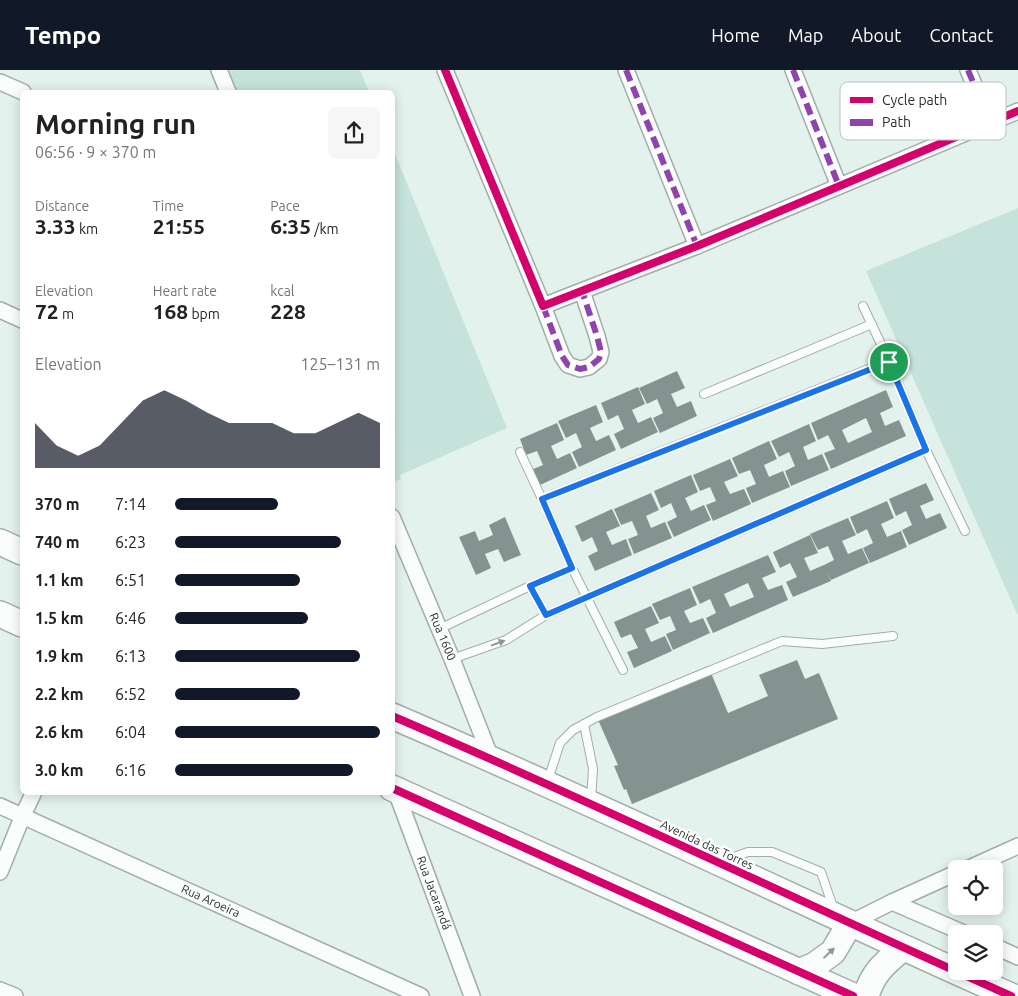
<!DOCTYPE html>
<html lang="en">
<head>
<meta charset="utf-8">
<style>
	body { margin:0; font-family:Ubuntu,sans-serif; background:#f6f6f6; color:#222; height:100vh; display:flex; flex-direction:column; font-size:19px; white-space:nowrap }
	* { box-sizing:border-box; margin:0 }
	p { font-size:16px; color:#767676 }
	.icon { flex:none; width:28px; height:28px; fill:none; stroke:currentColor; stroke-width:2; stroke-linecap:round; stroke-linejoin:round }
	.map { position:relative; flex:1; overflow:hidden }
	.drawer { position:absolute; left:20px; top:20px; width:375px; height:705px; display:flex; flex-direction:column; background:#fff; border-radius:8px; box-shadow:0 2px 12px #0003 }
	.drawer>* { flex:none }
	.fabs { position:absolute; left:948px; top:790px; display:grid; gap:10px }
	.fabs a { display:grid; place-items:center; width:55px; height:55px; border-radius:8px; background:#fff; box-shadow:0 2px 12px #0003; font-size:25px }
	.pin { position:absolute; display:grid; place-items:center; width:42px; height:42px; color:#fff; margin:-21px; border:2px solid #fff; border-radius:50%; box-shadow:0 1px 5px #0007 }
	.round { display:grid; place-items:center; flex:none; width:52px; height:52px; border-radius:8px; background:#f6f6f6 }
	.overview { display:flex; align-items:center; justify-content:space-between; height:85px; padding:0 15px }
	h1 { font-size:28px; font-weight:600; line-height:38px }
	.stats { display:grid; grid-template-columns:repeat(3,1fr); gap:8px; height:85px; padding:5px 15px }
	.stats div { display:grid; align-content:center }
	.stats b { font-size:21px; font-weight:600 }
	.stats small { font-size:14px; font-weight:400 }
	.stats p { font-size:14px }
	.chart { height:140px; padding:10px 15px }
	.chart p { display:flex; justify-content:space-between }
	.chart svg { width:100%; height:90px; margin-top:5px; fill:#111827; opacity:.7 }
	ul { padding:0 15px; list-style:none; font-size:16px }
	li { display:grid; grid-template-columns:80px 60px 1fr; align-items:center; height:38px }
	li i { height:12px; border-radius:6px; background:#111827 }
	header { display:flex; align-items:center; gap:30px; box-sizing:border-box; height:70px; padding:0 25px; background:#111827; color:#fff }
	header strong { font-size:24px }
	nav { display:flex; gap:28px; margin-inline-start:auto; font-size:18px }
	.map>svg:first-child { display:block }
	.green { fill:#c5e3db }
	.building { fill:#859390; fill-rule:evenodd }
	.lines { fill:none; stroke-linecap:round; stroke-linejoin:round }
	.lane-casing { stroke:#a2adaa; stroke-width:10 }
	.street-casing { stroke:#a2adaa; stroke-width:18 }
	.primary-casing { stroke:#a2adaa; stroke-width:28 }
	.lane { stroke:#fbfdfc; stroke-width:8 }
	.street { stroke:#fbfdfc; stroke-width:15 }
	.primary { stroke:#fbfdfc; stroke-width:25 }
	.quiet { stroke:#8e44ad; stroke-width:6; stroke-dasharray:12 6; stroke-linecap:butt }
	.cycleway-casing { stroke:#fff; stroke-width:11 }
	.cycleway { stroke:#d6006c; stroke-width:8 }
	.oneway { fill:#909694 }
	.route-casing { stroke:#fff; stroke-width:10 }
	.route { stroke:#1a73e8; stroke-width:6 }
	.labels { text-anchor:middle; stroke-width:5; stroke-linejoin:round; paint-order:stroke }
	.street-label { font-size:12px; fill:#26302d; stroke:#fff }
	.key { fill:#fff; stroke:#bec1c0; stroke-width:1 }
	.key-label { font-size:14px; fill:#26302d }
</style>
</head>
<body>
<header>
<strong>Tempo</strong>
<nav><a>Home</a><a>Map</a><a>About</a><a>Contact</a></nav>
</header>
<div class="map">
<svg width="1018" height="926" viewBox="0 0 1018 926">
	<rect width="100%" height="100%" fill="#e3f2ed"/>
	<path class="green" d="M221,0H360L369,22H230Z
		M393,79L507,358L400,405L401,409L393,412Z
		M1018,138V546L866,201Z"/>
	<path class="building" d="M677,301L685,318L671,324L677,337L691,331L697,346L660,363L653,348L663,343L657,329L647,334L639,318Z
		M638,317L645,334L632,340L638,353L651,347L658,362L621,379L614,364L624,359L618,345L608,350L601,333Z
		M886,320L893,337L880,343L885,356L899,350L906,366L831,399L824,383L835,379L828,365L818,370L811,353ZM866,348L872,362L848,373L842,360Z
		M596,335L603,352L590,358L596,371L609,365L616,380L579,397L572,382L582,377L576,363L566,368L558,351Z
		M557,353L564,370L551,376L557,389L570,383L577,398L540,415L533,399L543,395L537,381L526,385L520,369Z
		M809,354L816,371L803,377L808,390L822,384L829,400L791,416L785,401L795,396L789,382L779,387L771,371Z
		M769,371L777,389L764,395L769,407L783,401L790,417L752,433L746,418L756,414L750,400L739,404L732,388Z
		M730,389L738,406L724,412L730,424L744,419L751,434L713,451L706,435L716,431L710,417L700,421L693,405Z
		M691,405L698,422L685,428L691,441L704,435L711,450L674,467L667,452L677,447L671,433L661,438L654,421Z
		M926,413L934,430L920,436L926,449L940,443L947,458L909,475L902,460L912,455L906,441L896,446L889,429Z
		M651,423L659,440L646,446L651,458L665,452L672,468L634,484L628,469L638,465L632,451L621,455L614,439Z
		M887,431L894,448L881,454L887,467L901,461L907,477L870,493L863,478L873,473L867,459L857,464L850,447Z
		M612,439L620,456L606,462L612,475L626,469L632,485L595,501L588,486L598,481L592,467L582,472L575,456Z
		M505,447L521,485L504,492L498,479L485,484L491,498L476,505L459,467L475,461L479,471L493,465L489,455Z
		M848,448L856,465L842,471L848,484L862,478L869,493L831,510L826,501L831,511L793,527L786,512L797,507L790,493L780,498L773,482L810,465L818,483L804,488L810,501L824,495L834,490L828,476L818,480L810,464Z
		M768,485L776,502L762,508L768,520L782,515L788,530L713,563L706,548L716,543L710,529L700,534L692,517ZM748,513L754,527L730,537L724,524Z
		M690,518L697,535L684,541L690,553L703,548L710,563L673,580L666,564L676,560L670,546L660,550L652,534Z
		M651,536L659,553L645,559L651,572L665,566L672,581L634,598L627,582L638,578L631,564L621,568L614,552Z
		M797,590L805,609L819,603L838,649L632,734L626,719L624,720L614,696L618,695L595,643L708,596L728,643L768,626L759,605Z"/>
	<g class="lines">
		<g class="lane-casing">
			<path id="lane" d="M863,236L889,291L926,380L965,461
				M704,324L872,254
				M520,382L542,429L889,291
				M542,429L572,498L623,600
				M530,516L572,498
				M546,545L926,380
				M439,559L530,516L546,545L506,570L452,589
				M584,654L593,699L591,729
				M548,710L560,673L573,660L597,647L782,571L822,574L893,566
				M726,790L748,782H772L821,802L834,840"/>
		</g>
		<g class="street-casing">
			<g id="street">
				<path d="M219,0L228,22"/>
				<path d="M445,0L543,236L697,176L1018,41"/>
				<path d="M626,0L697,176"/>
				<path d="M793,0L839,116"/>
				<path d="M968,0L990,53"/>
				<path d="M0,12L23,22"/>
				<path d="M543,236L562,286L568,295L580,299L589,297L599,289L601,282L597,266L582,221"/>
				<path d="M0,240L22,250"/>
				<path id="s1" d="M392,447L452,589L491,688"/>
				<path id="s2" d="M395,719L472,926"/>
				<path id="s3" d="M0,736L421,926"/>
				<path d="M967,799L1018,776"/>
				<path d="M0,802L23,745L34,722"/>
				<path d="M892,832L966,864"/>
				<path d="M850,853L892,832L956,803"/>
				<path d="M994,876L1018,887"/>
				<path d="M0,920L15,926"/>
			</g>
		</g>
		<g class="primary-casing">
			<path id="primary" d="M0,472L22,482
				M0,544L22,554
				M392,646C601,735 804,834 1011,926
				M392,718L853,926
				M799,902L815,895L833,882L850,853
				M866,926C873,902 885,893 903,878"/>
		</g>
		<use href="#lane" class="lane"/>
		<use href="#street" class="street"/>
		<use href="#primary" class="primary"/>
		<path class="quiet" d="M626,0L697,176
			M793,0L839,116
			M968,0L990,53
			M543,236L562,286L568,295L580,299L589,297L599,289L601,282L597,266L582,221"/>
		<g class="cycleway-casing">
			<path id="cycleway" d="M445,0L543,236L697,176L1018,41
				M392,646C601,735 804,834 1011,926
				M392,718L853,926"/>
		</g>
		<use href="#cycleway" class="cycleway"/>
	</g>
	<defs><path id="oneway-solid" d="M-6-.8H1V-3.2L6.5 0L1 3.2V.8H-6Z" transform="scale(1.25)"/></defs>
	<g class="oneway">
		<use href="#oneway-solid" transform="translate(498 573) rotate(-20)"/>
		<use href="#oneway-solid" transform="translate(829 883) rotate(-43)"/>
	</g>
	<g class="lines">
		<g class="route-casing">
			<path id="route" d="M889,292L926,380L546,545L530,516L572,498L542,429Z"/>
		</g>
		<use href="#route" class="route"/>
	</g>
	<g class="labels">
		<g class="street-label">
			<text dy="4" stroke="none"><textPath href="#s1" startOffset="130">Rua 1600</textPath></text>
			<text transform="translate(707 775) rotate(25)" y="4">Avenida das Torres</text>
			<text dy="4" stroke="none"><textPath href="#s2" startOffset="111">Rua Jacarandá</textPath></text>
			<text dy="4" stroke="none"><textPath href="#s3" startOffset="231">Rua Aroeira</textPath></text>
		</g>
	</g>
	<rect x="840" y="12" width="166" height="58" rx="8" class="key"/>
	<rect x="850" y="27" width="23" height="6" fill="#d6006c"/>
	<rect x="850" y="49" width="23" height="7" fill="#8e44ad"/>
	<g class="key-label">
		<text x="882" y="35">Cycle path</text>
		<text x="882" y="57">Path</text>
	</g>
</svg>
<div class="fabs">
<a><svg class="icon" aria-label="locate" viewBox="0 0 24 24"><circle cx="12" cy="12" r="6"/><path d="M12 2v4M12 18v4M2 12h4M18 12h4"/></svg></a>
<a><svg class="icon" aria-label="layers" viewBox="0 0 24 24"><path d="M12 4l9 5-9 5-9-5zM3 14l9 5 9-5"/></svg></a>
</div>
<div class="pin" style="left:889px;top:292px;background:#1e9e55"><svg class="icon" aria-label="arrive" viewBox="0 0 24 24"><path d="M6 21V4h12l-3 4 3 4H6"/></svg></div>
<section class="drawer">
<div class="overview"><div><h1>Morning run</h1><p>06:56 · 9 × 370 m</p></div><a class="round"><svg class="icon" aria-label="share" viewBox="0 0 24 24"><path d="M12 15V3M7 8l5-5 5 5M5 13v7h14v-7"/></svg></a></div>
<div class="stats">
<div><p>Distance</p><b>3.33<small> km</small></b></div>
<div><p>Time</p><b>21:55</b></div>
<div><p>Pace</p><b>6:35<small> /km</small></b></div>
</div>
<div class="stats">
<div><p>Elevation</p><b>72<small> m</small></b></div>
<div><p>Heart rate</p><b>168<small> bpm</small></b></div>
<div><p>kcal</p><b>228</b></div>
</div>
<div class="chart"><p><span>Elevation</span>125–131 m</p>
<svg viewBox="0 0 160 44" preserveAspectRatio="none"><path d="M0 44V22L10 33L20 38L30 33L40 22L50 11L60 6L70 11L80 17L90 22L100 22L110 22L120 27L130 27L140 22L150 17L160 22V44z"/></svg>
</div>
<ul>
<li><b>370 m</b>7:14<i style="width:50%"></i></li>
<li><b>740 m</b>6:23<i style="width:81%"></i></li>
<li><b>1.1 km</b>6:51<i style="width:61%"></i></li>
<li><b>1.5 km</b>6:46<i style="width:65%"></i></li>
<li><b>1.9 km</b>6:13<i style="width:90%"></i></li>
<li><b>2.2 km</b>6:52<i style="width:61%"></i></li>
<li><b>2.6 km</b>6:04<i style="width:100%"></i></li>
<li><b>3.0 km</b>6:16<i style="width:87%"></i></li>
</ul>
</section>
</div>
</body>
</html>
